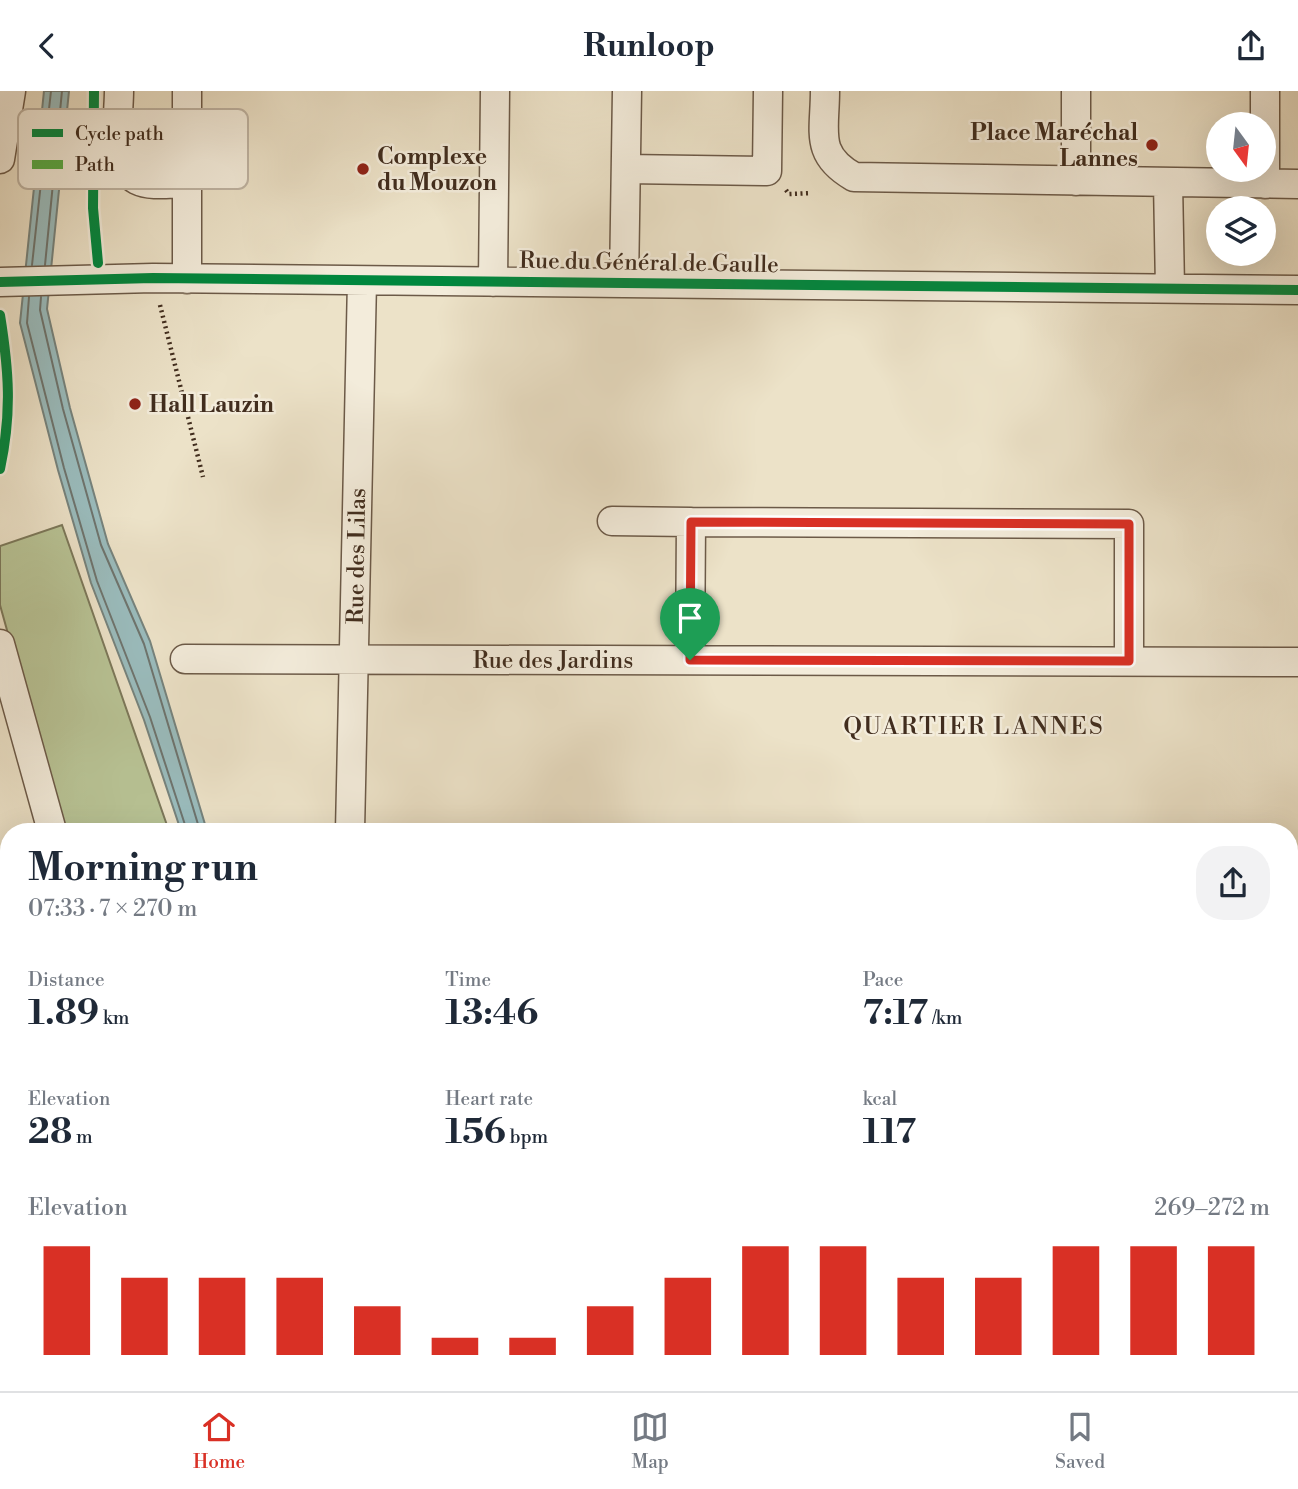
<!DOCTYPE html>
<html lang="en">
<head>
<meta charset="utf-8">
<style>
	body { margin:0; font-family:"Libre Bodoni",serif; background:#f2f2f3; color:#1f2937; height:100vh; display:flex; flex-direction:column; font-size:26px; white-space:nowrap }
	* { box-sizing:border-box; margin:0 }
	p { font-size:23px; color:#747a83 }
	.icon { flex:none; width:38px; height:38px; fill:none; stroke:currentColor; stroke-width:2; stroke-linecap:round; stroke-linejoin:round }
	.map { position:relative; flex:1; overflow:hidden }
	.panel { position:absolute; left:0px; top:732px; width:1298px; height:569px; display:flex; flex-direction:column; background:#fff; border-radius:28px 28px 0 0; box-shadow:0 7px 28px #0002 }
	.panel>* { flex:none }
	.needle { width:46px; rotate:165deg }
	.buttons { position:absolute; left:1206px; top:21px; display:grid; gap:14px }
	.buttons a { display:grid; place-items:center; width:70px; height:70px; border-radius:50%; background:#fff; box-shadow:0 7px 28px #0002; font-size:35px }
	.pin { position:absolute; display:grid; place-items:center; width:60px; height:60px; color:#fff; margin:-72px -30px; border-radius:50% 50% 50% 0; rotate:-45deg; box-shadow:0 0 7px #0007 }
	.pin .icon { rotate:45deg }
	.round { display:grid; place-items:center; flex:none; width:74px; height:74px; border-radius:28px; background:#f2f2f3 }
	.head { display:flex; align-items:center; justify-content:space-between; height:119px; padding:0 28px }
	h1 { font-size:38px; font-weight:800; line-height:52px }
	.metrics { display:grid; grid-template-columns:repeat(3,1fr); gap:10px; height:119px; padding:7px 28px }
	.metrics div { display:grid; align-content:center }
	.metrics b { font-size:35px; font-weight:800 }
	.metrics small { font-size:19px; font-weight:400 }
	.metrics p { font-size:19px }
	.chart { height:196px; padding:14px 28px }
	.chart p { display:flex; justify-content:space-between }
	.chart svg { width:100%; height:126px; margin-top:7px; stroke:#d93025; stroke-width:6 }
	header { display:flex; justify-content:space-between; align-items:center; height:91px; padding:0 28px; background:#fff; font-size:32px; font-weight:800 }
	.menu { display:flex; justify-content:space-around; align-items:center; height:98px; border-top:2px solid #e0e1e3; background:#fff; font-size:19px; color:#747a83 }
	.menu a { display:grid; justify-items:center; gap:4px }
	.menu .selected { color:#d93025 }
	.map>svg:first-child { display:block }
	.green { fill:#b8c395; stroke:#7c785a; stroke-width:2 }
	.water { fill:#9abcbd; stroke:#76837d; stroke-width:2 }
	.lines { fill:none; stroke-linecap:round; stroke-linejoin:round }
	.shore { stroke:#6e746e; stroke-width:2 }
	.minor-casing { stroke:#6c5a48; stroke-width:31 }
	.path { stroke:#412d1e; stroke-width:4.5; stroke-dasharray:2 3.5; stroke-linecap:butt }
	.minor { stroke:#f3ecdb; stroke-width:28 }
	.quiet { stroke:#56ab43; stroke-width:9; stroke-dasharray:18 9; stroke-linecap:butt }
	.cycleway-casing { stroke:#f3ecdb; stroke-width:15 }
	.cycleway { stroke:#00873e; stroke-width:10 }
	.route-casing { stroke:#fff; stroke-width:14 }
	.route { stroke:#d93025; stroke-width:9 }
	.poi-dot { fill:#8f2418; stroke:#f3ecdb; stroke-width:2.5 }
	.labels { text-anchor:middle; stroke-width:5; stroke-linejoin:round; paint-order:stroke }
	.poi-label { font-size:23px; font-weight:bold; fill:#412d1e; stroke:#f3ecdb; text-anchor:start }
	.street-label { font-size:23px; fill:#412d1e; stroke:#f3ecdb }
	.neighbourhood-label { font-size:24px; letter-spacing:2px; fill:#412d1e; stroke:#f3ecdb }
	.key { fill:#f3ecdb; stroke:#beb3a2; stroke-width:2 }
	.key-label { font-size:19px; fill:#412d1e }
</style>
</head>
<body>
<header><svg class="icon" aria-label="back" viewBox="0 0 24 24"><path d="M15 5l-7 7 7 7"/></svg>Runloop<svg class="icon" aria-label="share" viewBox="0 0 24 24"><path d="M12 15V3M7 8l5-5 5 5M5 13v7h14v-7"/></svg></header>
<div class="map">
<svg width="1298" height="1300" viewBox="0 0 1298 1300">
	<rect width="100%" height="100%" fill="#ece2c8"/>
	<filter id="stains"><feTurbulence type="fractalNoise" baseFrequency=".00286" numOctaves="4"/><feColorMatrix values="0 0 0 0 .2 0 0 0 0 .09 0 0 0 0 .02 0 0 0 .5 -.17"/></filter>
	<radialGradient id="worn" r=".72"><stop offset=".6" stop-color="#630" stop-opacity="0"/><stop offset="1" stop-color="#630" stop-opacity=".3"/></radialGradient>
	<path class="green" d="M62,434L169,740H63L0,514V455Z"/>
	<path class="water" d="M44,0H69L47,218L70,317L108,453L150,550L207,740H181L144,629L91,492L58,379L20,232Z
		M0,1107L9,1123V1292H116L120,1300H11L0,1285Z"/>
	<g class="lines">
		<path class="shore" d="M32,174L51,0
			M45,174L62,0
			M29,206L27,232L64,377L97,490L150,626L187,740
			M41,206L40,219L63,318L101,454L144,553L200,740"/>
		<g class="minor-casing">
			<path id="minor" d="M119,0C119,25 110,75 137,89C151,96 171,92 187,92
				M825,0C825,41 814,63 854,86L1298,93
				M0,68L11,0
				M626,78L767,80L768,0
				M1076,90V0
				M1168,91L1170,197
				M1265,93V0
				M187,188V0
				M0,191L153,187L1298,199
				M493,191L495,0
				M624,192L627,0
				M612,430L691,431
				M0,553L52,740
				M185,568L1298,571
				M690,569L691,431L1129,433V570
				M350,740L362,190
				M1290,785H1298
				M1290,1151H1298
				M1281,1294V1300
				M484,1300V1292"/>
		</g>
		<path class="path" d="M786,99L789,103L811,102
			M160,214L203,386"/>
		<use href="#minor" class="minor"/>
		<path class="quiet" d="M0,909L9,940
			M149,1292L153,1300
			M352,1292L354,1300"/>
		<g class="cycleway-casing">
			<path id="cycleway" d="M94,0L93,117L98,172
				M0,191L153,187L1298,199
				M0,224C9,280 12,322 0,378"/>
		</g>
		<use href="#cycleway" class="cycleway"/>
	</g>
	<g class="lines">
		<g class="route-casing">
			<path id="route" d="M691,431L1129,433V570L690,569Z"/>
		</g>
		<use href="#route" class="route"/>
	</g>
	<g class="poi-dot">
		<circle cx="1152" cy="54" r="7"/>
		<circle cx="363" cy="78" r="7"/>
		<circle cx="135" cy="313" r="7"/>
	</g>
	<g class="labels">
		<g class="poi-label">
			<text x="1138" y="49" text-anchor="end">Place Maréchal<tspan x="1138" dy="26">Lannes</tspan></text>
			<text x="377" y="73">Complexe<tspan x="377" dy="26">du Mouzon</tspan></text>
			<text x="149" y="321">Hall Lauzin</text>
		</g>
		<g class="street-label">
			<text transform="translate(649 171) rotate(1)" y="8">Rue du Général de Gaulle</text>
			<text transform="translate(356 465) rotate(-89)" y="8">Rue des Lilas</text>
			<text x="553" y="577">Rue des Jardins</text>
		</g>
		<g class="neighbourhood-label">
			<text x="974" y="643">QUARTIER LANNES</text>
		</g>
	</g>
	<rect x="18" y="18" width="230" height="80" rx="10" class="key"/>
	<rect x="32" y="38" width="31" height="8" fill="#00873e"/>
	<rect x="32" y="69" width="31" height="9" fill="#56ab43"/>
	<g class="key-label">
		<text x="75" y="49">Cycle path</text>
		<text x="75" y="80">Path</text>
	</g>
	<rect width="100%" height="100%" filter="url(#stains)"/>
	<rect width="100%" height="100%" fill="url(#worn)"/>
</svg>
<div class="buttons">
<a><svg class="needle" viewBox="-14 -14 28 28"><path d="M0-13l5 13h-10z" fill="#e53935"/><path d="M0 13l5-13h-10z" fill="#747a83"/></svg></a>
<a><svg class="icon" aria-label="layers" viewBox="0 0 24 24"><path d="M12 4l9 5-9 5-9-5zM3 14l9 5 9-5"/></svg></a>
</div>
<div class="pin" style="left:690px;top:569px;background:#1e9e55"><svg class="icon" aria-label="arrive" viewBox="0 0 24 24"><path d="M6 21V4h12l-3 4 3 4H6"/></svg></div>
<section class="panel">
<div class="head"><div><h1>Morning run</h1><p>07:33 · 7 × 270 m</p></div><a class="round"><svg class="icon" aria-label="share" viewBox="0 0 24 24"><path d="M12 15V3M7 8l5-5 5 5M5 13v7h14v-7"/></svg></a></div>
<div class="metrics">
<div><p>Distance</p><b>1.89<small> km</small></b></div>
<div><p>Time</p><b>13:46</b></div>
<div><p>Pace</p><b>7:17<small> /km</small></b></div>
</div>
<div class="metrics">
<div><p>Elevation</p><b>28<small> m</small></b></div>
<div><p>Heart rate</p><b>156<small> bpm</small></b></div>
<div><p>kcal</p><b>117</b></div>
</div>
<div class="chart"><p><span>Elevation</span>269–272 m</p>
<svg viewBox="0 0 160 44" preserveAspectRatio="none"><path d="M5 44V6M15 44V17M25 44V17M35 44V17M45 44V27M55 44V38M65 44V38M75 44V27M85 44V17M95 44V6M105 44V6M115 44V17M125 44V17M135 44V6M145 44V6M155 44V6"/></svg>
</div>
</section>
</div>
<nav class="menu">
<a class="selected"><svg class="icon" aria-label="home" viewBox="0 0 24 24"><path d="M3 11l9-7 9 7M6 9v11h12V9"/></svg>Home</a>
<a><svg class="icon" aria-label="map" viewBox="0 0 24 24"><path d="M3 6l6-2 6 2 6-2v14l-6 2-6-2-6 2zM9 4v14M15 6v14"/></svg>Map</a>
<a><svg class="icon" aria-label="saved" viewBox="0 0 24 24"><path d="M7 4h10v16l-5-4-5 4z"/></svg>Saved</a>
</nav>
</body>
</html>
